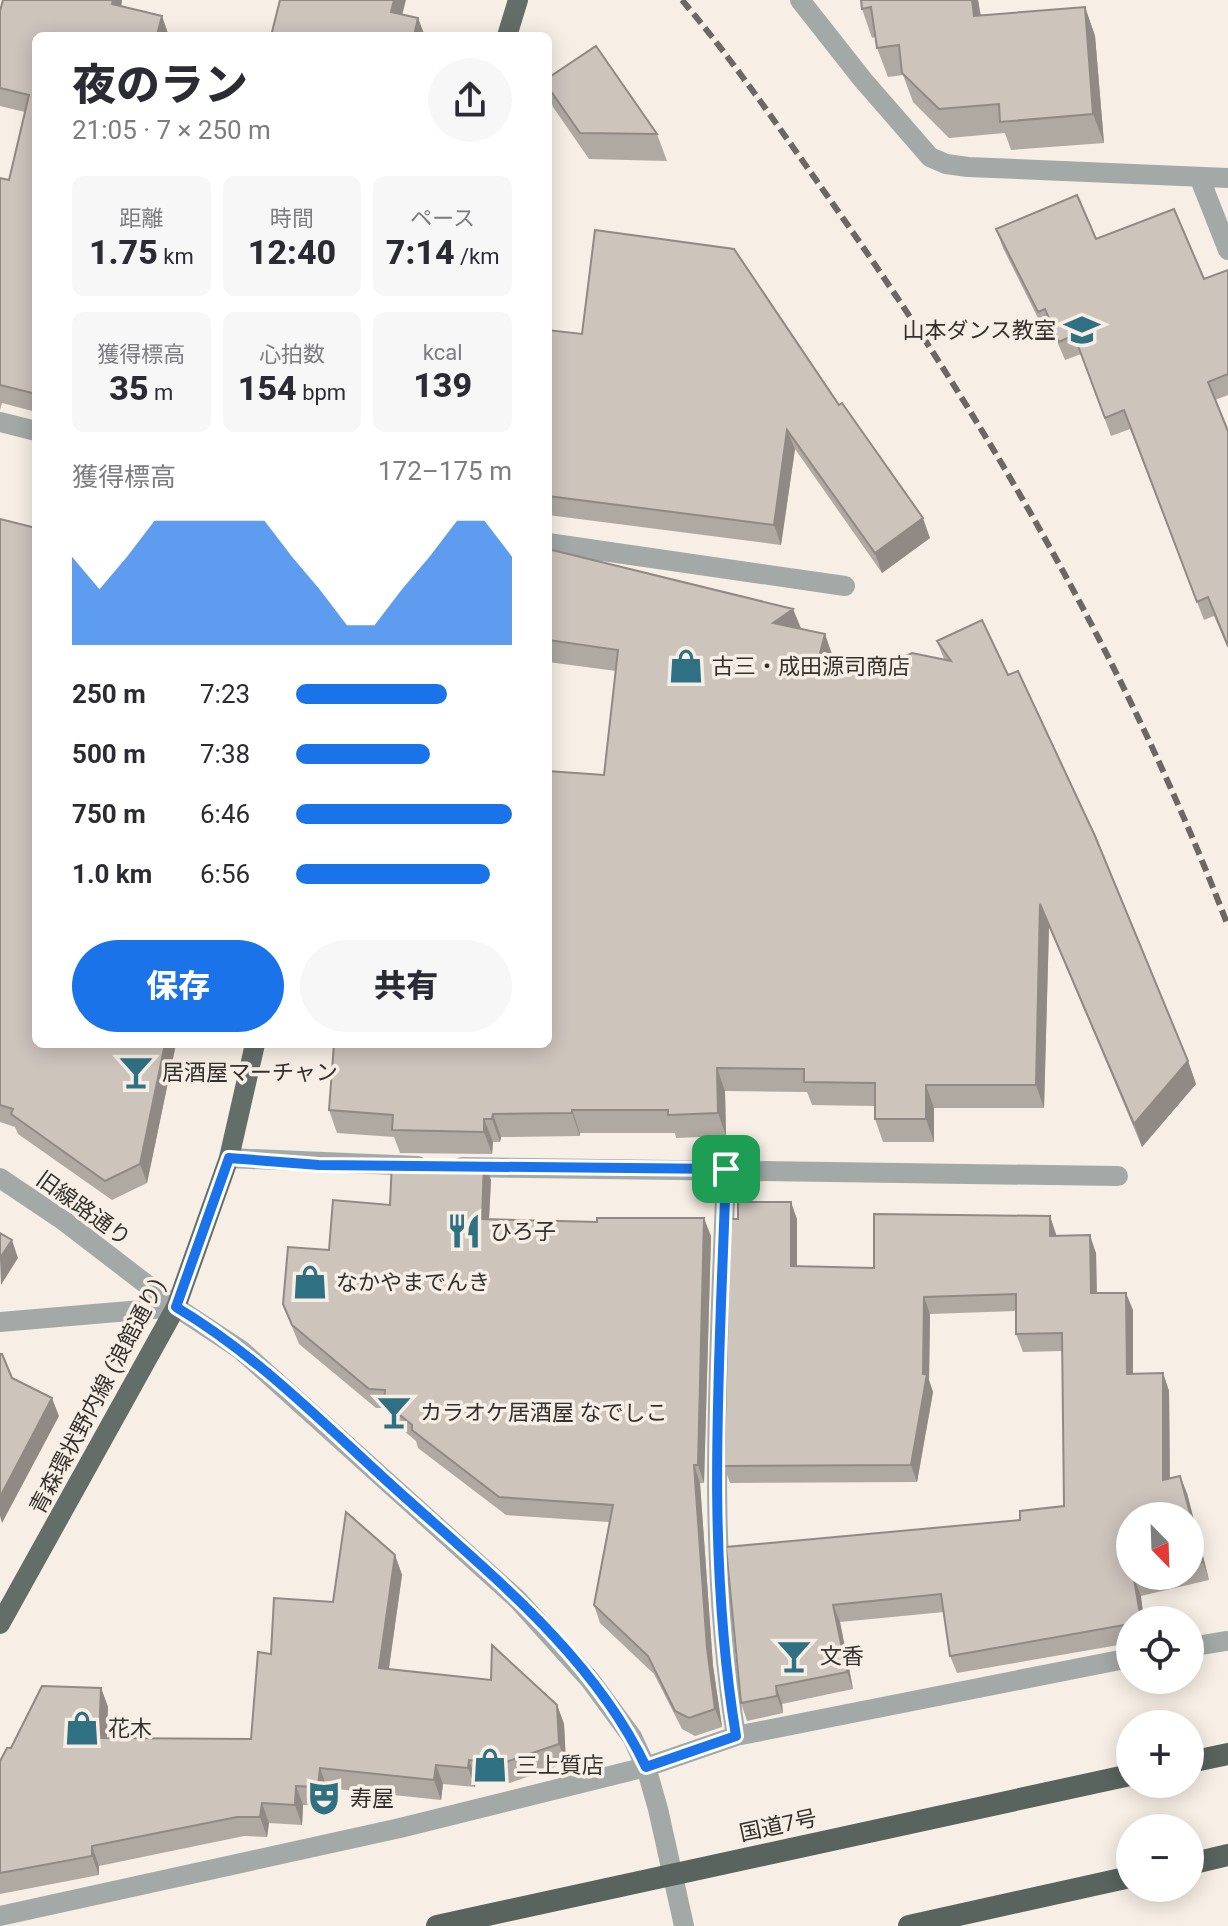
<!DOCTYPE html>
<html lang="ja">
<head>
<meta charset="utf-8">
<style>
	body { margin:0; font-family:Roboto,"Noto Sans JP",sans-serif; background:#f7f7f7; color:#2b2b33; height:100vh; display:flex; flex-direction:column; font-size:30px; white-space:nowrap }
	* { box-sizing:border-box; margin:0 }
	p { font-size:26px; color:#7c7c81 }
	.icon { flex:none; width:44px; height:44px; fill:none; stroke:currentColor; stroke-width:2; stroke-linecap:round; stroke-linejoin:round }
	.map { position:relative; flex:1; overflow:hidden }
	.drawer { position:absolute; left:32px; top:32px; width:520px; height:1016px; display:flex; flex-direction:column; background:#fff; border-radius:12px; box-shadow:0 4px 20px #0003 }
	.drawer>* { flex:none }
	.needle { width:52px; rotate:157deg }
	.tools { position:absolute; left:1116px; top:1502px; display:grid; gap:16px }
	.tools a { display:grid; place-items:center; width:88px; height:88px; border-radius:50%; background:#fff; box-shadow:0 4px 20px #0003; font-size:40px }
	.pin { position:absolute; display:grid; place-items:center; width:68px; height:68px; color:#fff; margin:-34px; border-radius:16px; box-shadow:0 4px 12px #0006 }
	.round { display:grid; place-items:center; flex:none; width:84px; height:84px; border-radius:42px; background:#f7f7f7 }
	.summary { display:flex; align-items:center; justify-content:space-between; height:136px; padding:0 40px }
	h1 { font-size:44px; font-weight:800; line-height:60px }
	.figures { display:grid; grid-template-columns:repeat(3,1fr); gap:12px; height:136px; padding:8px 40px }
	.figures div { display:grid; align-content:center; border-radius:12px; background:#f7f7f7; text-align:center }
	.figures b { font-size:34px; font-weight:800 }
	.figures small { font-size:22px; font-weight:400 }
	.figures p { font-size:22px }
	.chart { height:224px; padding:16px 40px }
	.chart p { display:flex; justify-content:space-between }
	.chart svg { width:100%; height:144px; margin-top:8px; fill:#1a73e8; opacity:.7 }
	.action { display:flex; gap:16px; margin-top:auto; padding:16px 40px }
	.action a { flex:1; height:92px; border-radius:48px; background:#1a73e8; color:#fff; font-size:32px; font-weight:800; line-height:92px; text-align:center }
	.action a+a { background:#f7f7f7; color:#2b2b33 }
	ul { padding:0 40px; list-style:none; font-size:26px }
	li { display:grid; grid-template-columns:128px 96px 1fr; align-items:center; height:60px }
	li i { height:20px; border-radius:10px; background:#1a73e8 }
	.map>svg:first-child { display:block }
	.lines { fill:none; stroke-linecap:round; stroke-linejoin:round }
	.minor { stroke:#a3a9a6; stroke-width:20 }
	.tertiary { stroke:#a3a9a6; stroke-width:20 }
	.primary { stroke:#646e69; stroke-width:20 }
	.trunk { stroke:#59645e; stroke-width:22 }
	.rail { stroke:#6c6762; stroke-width:6; stroke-dasharray:12 6; stroke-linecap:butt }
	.trunk-bridge { stroke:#59645e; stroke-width:22 }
	.wall { fill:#b0a9a2; fill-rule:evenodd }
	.shaded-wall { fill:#908984 }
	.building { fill:#cdc4bc; stroke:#908984; stroke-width:2 }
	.route-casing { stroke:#fff; stroke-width:16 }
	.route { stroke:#1a73e8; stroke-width:10 }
	.labels { text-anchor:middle; stroke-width:7; stroke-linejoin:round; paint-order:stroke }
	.poi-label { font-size:22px; fill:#33302d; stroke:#f7efe5; text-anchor:start }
	.street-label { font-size:22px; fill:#33302d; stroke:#f7efe5 }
</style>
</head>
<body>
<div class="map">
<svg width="1228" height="1926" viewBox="0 0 1228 1926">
	<rect width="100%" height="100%" fill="#f7efe5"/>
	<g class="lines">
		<path class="minor" d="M800,0L863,80L930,157L946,164L968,167L1228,178
			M1200,179L1228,250
			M0,422L36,431
			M548,543L845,586
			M229,1158L418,1166
			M462,1167L1118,1176
			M726,1169C720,1360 705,1546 736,1736
			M1190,1647L1226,1641
			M0,1916L400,1828L646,1767L736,1736L1130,1658"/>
		<path class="tertiary" d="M0,1178L64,1221L176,1307L241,1350L517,1599L590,1680L632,1737L646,1767L658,1809L684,1926
			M0,1322L176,1307"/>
		<path class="primary" d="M507,36L518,0
			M0,1624L176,1307L229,1158L255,1044"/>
		<path class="trunk" d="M1190,1762L1228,1754
			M1190,1864L1228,1855
			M909,1926L1130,1877"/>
		<path class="rail" d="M682,0C737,65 784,135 833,204C991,428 1130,670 1228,926"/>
		<path class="trunk-bridge" d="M437,1926L1130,1775"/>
	</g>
	<path class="wall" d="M3,0H122L121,6L169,36H36V412L2,403L0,410V178L9,180L25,112L0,106V11Z
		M861,0H978L981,16L1085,7L1095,36L1104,143L1011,150L1005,133L949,138L913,102L903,75L888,77L877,48L875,37L872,38L862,9Z
		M548,78L657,134L667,161L589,159L553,107L548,93Z
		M996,229L1096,239L1204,279L1228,270V395L1215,400L1228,431V648L1214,616L1204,620L1130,429L1111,436L1081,354L1065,360L1051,327L1044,330L1003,248Z
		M595,230L930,538L882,573L795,449L781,545L548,515V330L582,334Z
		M0,519L36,1044H176L147,1183L112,1200L18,1134L15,1127L0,1122Z
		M548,549L793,609L801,629L833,657L832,660L875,670L944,659L937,641L982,620L1188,1061L1196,1084L1142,1147L1049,926L1044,1108H934V1142H883L875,1119V1106L812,1105L807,1092L725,1091L726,1136L676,1138L675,1133H580V1136L501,1137L500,1142H493L492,1154L400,1153L394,1137L337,1133L329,1110L604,775L616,671L548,662Z
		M491,1180L489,1219L711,1236L704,1483H700L713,1666L722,1727L695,1736L682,1729L654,1674L600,1623L594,1605L609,1522L506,1515L418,1448L416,1441L391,1420L386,1408H376L299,1344L290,1322L283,1304L329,1250L390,1205Z
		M1050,1216L1056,1236L1096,1253L1097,1293L1133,1310V1374L1163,1373L1169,1391L1170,1478L1187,1493L1209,1580L1141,1596L1130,1620V1643L957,1673L950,1656L944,1612L840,1622L853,1689L782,1704L783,1713L747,1721L741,1703L726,1547L1020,1520L1064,1506L1062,1351L1023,1352L1016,1334V1311L930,1314L929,1380L933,1392L917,1482L730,1483L724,1466L738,1219H797V1267L874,1268ZM1190,1516V1576H1130Z
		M395,1555L402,1575L389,1669L557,1705L564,1724L566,1763L510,1783L476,1779L475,1787L443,1784L441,1800L327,1788L325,1806L303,1805L302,1825L269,1823L267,1837L244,1836L99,1866V1875L0,1894V1761L11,1748L101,1688L108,1707L106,1739H251L271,1654L333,1602Z"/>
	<path class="shaded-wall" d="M113,0H122L119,24L112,4Z
		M394,0H406L398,31L391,12Z
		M972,0H978L985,45L974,16Z
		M1085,7L1095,36L1104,143L1093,114Z
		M162,16L169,36H158L157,35Z
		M418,18L425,36H414Z
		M787,430L795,449L781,545L774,525Z
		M923,518L930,538L882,573L875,553Z
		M793,609L802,631L773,623Z
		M825,634L833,657L827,680L819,657Z
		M1040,904L1049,926L1044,1108L1036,1085Z
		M165,1044H176L147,1183L140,1164Z
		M1188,1061L1196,1084L1142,1147L1134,1124Z
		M717,1068L725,1091L726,1136L718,1113Z
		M926,1085L934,1108V1142L926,1119Z
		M572,1110L580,1133V1136L572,1113Z
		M493,1114L501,1137L500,1142L492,1119Z
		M484,1119L493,1142L492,1154L484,1132Z
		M484,1162L491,1180L488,1237L482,1219Z
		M791,1202L797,1219V1284L791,1266Z
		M1050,1216L1056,1234V1254L1050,1236Z
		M704,1218L711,1236L704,1483L698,1465Z
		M1090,1235L1096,1253L1097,1310L1091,1293Z
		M12,1240L18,1258L1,1285L0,1258Z
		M1126,1293L1133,1310V1392L1127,1374Z
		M924,1297L930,1314L929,1380L933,1392L917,1482L911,1465L923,1374Z
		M1163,1373L1169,1391L1170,1498L1163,1480Z
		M52,1398L59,1416L2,1523L0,1516V1497Z
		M694,1465L700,1483L713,1666L722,1727L715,1709L707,1648Z
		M1180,1476L1187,1493L1209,1580L1203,1562Z
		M395,1555L402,1575L386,1688L379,1668Z
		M1134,1579L1141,1596L1144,1620H1141Z
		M833,1605L840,1622L853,1689L847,1672Z
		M776,1686L782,1704L783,1713L777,1696Z
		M101,1688L108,1707L106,1758L99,1738Z
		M557,1705L564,1724L566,1763L559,1744Z
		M469,1760L476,1779L475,1787L468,1768Z
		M436,1765L443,1784L441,1800L434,1780Z
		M320,1768L327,1788L325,1806L318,1787Z
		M296,1786L303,1805L302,1825L295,1805Z
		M262,1803L269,1823L267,1837L260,1817Z
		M92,1846L99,1866V1875L92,1856Z"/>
	<path class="building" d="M3,0H113L112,4L162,16L157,35L162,36H36V394L0,385V178L9,180L29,95L0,88V11Z
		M280,0H394L391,12L418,18L414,36H271Z
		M861,0H972L974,16L1085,7L1093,114L1000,122L999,104L939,109L902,73L899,45L877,48L871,7L862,9Z
		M596,46L657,134L580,133L548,87V78Z
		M1077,195L1096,239L1174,209L1204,279L1228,270V374L1208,382L1228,431V646L1208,597L1197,602L1124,410L1105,418L1074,335L1059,342L1045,309L1038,312L996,229Z
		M595,230L734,249L839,405L842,403L923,518L875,553L787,430L774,525L548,496V330L582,334Z
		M0,519L36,528V1044H165L140,1164L105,1181L11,1114L13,1109L0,1105Z
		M548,549L793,609L773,623L825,634L819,657L875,670L912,653L951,661L937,641L982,620L1008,675L1018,671L1095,836L1188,1061L1134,1124L1040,904L1036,1085H926V1119H875V1083L804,1082V1069L717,1068L718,1113L668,1115V1110H572V1113L493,1114L492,1119H484V1132L392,1130L393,1115L329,1110L334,1044H548V771L604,775L618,650L548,640Z
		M392,1161L484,1162L482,1219L597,1222V1218H704L698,1465H694L707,1648L715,1709L689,1718L675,1711L648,1656L594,1605L613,1505L499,1497L412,1430V1425L384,1402L385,1390L369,1389L292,1325L283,1304L288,1247L329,1250L333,1200L390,1205Z
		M738,1202H791V1266L874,1268V1214L1050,1216V1236L1090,1235L1091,1293H1126L1127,1374L1163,1373V1480L1180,1476L1203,1562L1190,1565V1516H1130V1576H1146L1134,1579L1141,1620H1130V1624L950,1656L941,1594L833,1605L847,1672L776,1686L777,1696L741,1703L726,1547L1020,1520V1511L1064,1506L1062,1333L1016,1334V1294L924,1297L923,1374H927L911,1465L724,1466L730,1219H738Z
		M0,1233L12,1240L0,1258Z
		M0,1354H2L12,1378L52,1398L0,1497Z
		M346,1512L395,1555L379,1668L491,1680L492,1645L557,1705L559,1744L503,1763L469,1760L468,1768L436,1765L434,1780L320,1768L318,1787L296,1786L295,1805L262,1803L260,1817H237L92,1846V1856L0,1873V1761L7,1748H11L42,1686L101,1688L99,1738L251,1739L258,1652L271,1654L274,1598L333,1602Z"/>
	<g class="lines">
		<g class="route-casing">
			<path id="route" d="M229,1158L319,1165L726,1169C720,1359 705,1548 736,1736L646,1767C591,1651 480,1566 387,1481C319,1419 255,1354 176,1307Z"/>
		</g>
		<use href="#route" class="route"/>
	</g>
	<defs>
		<g id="school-bare" transform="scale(2.76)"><path d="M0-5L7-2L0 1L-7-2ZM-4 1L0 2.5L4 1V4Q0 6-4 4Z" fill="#2f7183" stroke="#f7efe5" stroke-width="2.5" paint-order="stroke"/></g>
		<g id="shop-bare" transform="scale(2.76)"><path d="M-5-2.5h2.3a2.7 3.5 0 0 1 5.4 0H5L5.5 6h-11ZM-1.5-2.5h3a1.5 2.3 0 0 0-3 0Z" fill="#2f7183" stroke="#f7efe5" stroke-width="2.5" paint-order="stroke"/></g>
		<g id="bar-bare" transform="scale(2.76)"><path d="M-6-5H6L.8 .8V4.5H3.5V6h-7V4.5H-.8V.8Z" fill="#2f7183" stroke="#f7efe5" stroke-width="2.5" paint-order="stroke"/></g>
		<g id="restaurant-bare" transform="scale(2.76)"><path d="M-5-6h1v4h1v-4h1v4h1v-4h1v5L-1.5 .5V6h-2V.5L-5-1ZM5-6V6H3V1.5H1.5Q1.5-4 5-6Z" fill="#2f7183" stroke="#f7efe5" stroke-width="2.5" paint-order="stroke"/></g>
		<g id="theatre-bare" transform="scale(2.76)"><path d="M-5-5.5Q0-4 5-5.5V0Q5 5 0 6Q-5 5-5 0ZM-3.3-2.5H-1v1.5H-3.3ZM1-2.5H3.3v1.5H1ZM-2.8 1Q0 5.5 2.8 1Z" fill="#2f7183" stroke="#f7efe5" stroke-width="2.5" paint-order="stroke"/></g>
	</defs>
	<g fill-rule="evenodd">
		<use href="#school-bare" x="1082" y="330"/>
		<use href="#shop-bare" x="686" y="666"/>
		<use href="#bar-bare" x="136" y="1072"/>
		<use href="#restaurant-bare" x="464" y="1231"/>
		<use href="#shop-bare" x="310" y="1282"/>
		<use href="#bar-bare" x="394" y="1412"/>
		<use href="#bar-bare" x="794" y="1656"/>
		<use href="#shop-bare" x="82" y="1728"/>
		<use href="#shop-bare" x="490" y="1765"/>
		<use href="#theatre-bare" x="324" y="1798"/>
	</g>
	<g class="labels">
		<g class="poi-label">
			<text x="1056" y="338" text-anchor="end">山本ダンス教室</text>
			<text x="712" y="674">古三・成田源司商店</text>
			<text x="162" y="1080">居酒屋マーチャン</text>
			<text x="490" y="1239">ひろ子</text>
			<text x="336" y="1290">なかやまでんき</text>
			<text x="420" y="1420">カラオケ居酒屋 なでしこ</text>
			<text x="820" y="1664">文香</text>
			<text x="108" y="1736">花木</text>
			<text x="516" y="1773">三上質店</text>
			<text x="350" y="1806">寿屋</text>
		</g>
		<g class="street-label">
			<text transform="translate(84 1208) rotate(36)" y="8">旧線路通り</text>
			<text transform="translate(97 1396) rotate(-62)" y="8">青森環状野内線 (浪館通り)</text>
			<text transform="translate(778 1825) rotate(-12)" y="8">国道7号</text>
		</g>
	</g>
</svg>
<div class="tools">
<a><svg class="needle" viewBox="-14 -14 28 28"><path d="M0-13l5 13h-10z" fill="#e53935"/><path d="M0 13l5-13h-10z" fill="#7c7c81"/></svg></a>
<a><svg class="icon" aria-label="locate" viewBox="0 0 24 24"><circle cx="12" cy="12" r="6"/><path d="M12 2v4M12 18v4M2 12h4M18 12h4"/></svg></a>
<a>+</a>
<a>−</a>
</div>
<div class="pin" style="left:726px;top:1169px;background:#1e9e55"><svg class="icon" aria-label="arrive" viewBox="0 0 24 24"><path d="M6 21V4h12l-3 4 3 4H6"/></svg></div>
<section class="drawer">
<div class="summary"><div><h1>夜のラン</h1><p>21:05 · 7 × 250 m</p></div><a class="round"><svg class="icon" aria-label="share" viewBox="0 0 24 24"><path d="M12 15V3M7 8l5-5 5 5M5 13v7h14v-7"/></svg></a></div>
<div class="figures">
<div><p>距離</p><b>1.75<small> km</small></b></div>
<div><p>時間</p><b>12:40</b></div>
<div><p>ペース</p><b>7:14<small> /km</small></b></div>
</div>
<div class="figures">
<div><p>獲得標高</p><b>35<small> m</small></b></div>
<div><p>心拍数</p><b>154<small> bpm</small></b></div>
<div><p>kcal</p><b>139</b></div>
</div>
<div class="chart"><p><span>獲得標高</span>172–175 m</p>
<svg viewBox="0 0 160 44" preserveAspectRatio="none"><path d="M0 44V17L10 27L20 17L30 6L40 6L50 6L60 6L70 6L80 17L90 27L100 38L110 38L120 27L130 17L140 6L150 6L160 17V44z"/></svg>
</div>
<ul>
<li><b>250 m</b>7:23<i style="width:70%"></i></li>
<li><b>500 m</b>7:38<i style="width:62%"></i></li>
<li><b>750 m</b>6:46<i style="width:100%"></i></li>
<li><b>1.0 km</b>6:56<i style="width:90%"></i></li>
</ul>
<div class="action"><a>保存</a><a>共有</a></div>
</section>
</div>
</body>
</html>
